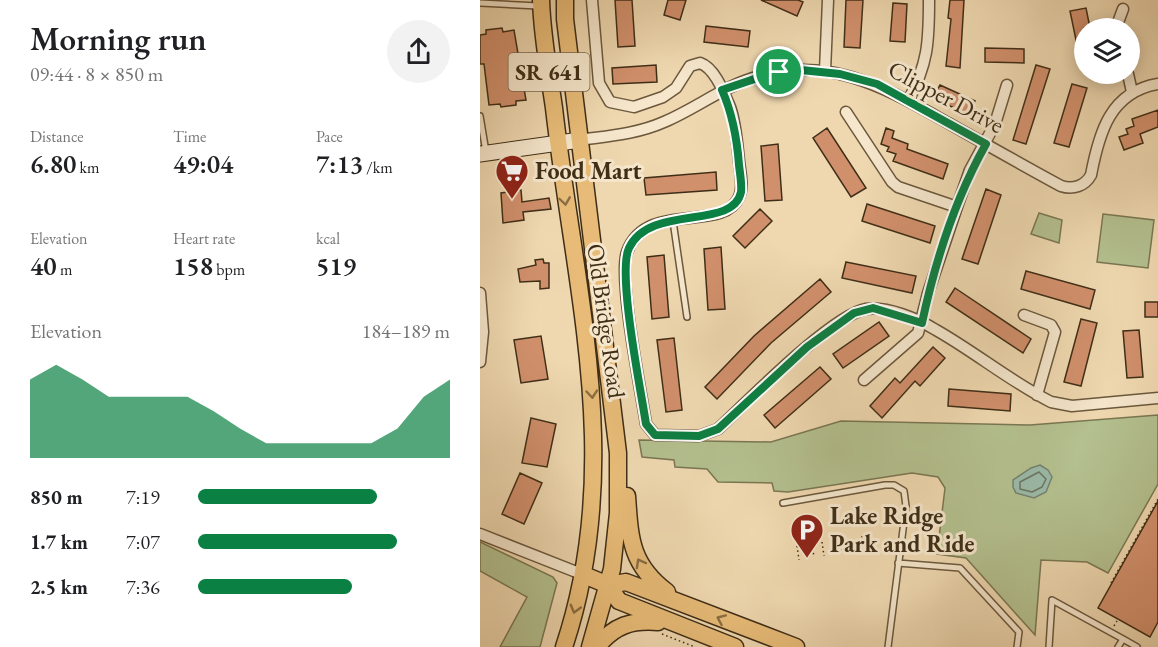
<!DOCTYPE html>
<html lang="en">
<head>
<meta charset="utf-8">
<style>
	body { margin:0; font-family:"EB Garamond",serif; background:#f2f2f2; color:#202124; height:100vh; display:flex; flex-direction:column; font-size:22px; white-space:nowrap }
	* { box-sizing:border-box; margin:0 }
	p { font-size:20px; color:#757577 }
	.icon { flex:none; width:33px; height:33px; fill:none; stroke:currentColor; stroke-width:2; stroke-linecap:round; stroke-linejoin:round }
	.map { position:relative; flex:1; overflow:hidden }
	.details { display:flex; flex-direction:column; background:#fff; width:480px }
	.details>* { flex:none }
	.buttons { position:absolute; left:594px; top:18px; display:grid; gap:12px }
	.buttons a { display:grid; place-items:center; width:66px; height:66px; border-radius:50%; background:#fff; box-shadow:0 3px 15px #0003; font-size:30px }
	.pin { position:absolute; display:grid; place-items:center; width:51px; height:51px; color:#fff; margin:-26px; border:3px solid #fff; border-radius:50%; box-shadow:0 2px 6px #0007 }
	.round { display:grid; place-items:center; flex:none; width:63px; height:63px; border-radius:32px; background:#f2f2f2 }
	.summary { display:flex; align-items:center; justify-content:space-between; height:102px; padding:0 30px }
	h1 { font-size:33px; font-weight:600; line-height:45px }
	.metrics { display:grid; grid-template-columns:repeat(3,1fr); gap:9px; height:102px; padding:6px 30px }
	.metrics div { display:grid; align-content:center }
	.metrics b { font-size:26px; font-weight:600 }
	.metrics small { font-size:16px; font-weight:400 }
	.metrics p { font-size:16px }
	.chart { height:168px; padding:12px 30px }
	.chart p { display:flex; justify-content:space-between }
	.chart svg { width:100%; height:108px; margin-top:6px; fill:#0b8043; opacity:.7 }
	ul { padding:0 30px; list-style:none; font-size:20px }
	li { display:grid; grid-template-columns:96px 72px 1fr; align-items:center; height:45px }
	li i { height:15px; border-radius:8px; background:#0b8043 }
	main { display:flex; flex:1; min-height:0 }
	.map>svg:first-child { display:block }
	.green { fill:#b4c08f; stroke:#7a7753; stroke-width:1.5 }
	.water { fill:#9abaa9; stroke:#76826f; stroke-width:1.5 }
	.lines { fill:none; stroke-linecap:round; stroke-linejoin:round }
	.shore { stroke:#6c7460; stroke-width:1.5 }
	.building { fill:#d1906c; stroke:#3f2e17; stroke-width:1.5 }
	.lane-casing { stroke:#6b583d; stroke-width:8 }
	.street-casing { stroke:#6b583d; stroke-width:13 }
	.secondary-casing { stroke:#3f2e17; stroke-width:17 }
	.primary-casing { stroke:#3f2e17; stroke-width:19 }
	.path { stroke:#3f2e17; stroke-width:1.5; stroke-dasharray:1.5 3; stroke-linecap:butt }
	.lane { stroke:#f5e6cc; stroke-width:5 }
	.street { stroke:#f5e6cc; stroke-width:10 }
	.secondary { stroke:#f5e6cc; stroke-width:15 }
	.primary { stroke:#e8bc78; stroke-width:16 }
	.oneway { stroke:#8b6e43 }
	.route-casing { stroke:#fff; stroke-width:12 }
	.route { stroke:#0b8043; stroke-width:8 }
	.labels { text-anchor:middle; stroke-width:6; stroke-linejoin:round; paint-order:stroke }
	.shield { fill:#f5e6cc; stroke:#76654d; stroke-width:1.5 }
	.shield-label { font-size:22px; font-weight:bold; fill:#3f2e17 }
	.street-label { font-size:24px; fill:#3f2e17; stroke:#f5e6cc }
	.poi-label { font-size:24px; font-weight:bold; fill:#3f2e17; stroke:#f5e6cc; text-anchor:start }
</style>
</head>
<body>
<main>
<section class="details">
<div class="summary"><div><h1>Morning run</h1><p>09:44 · 8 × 850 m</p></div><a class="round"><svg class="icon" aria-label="share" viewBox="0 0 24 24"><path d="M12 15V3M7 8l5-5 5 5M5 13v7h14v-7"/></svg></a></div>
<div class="metrics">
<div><p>Distance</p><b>6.80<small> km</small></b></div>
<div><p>Time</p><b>49:04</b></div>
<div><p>Pace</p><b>7:13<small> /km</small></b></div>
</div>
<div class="metrics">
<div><p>Elevation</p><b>40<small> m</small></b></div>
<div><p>Heart rate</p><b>158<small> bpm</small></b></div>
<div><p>kcal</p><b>519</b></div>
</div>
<div class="chart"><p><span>Elevation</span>184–189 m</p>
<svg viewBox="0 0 160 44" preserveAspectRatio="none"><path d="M0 44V12L10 6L20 12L30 19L40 19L50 19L60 19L70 25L80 32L90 38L100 38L110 38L120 38L130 38L140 32L150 19L160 12V44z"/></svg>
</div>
<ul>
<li><b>850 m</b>7:19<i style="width:71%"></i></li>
<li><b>1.7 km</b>7:07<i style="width:79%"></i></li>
<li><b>2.5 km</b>7:36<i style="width:61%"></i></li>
</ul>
</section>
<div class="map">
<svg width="678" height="647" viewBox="0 0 678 647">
	<rect width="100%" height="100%" fill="#efd8b0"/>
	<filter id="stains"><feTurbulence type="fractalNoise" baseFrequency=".00333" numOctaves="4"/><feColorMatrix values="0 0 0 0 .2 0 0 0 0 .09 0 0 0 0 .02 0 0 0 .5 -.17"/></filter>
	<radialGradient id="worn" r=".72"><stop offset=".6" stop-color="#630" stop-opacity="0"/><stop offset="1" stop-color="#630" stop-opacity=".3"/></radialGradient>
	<path class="green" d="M559,213L582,220L579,243L551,234Z
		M623,214L674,220L668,268L617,262Z
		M678,415V484L628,573L607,562L561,560L555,635L486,558L457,554L465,488L458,477L432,473L308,492L294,491L292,483L238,482L227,469L195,467L194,460L162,457L159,440L291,442L361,421L550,425Z
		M0,542L73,577L77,583L60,647H20L47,597L0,571Z"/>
	<path class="water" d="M560,465L568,470L572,477L566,492L554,498L536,493L533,487V480L551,468Z"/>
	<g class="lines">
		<path class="shore" d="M559,472L566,479L562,487L552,492L540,489V482Z"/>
	</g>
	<path class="building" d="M135,0H152L155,46L138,47Z
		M188,0H206L200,20L184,15Z
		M281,0H318L323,2L317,16Z
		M366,0H383L380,48L364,47Z
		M470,0H484L480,68L466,66L471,19L468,18Z
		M413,3L427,4L425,42L410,41Z
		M606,8L610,28H604V63L601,64L590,11Z
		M226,26L270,31L268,47L224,42Z
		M22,28L23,32L34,30L46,100L36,101V105L21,107L20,104L9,105L4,64H0V35L6,34V30Z
		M505,48L544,49V63L505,62Z
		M176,65L177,82L133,84L132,68Z
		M556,65L570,69L546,144L533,140Z
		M592,84L607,88L589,147L574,143Z
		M460,85L495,101L489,115L453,98Z
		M678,110V127L660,134L663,143L644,150L639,137L648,134L646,129L654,126L652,119Z
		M347,128L386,188L371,197L333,138Z
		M406,128L414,131L412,138L428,144L427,149L468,164L463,179L413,161L416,154L407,151L409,147L401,144Z
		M298,144L302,200L285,201L281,146Z
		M236,172L237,190L166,195L164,178Z
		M506,189L521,195L498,264L482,259Z
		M41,190L42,202L69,198L71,209L43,212L44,220L23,223L21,193Z
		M387,204L455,226L450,243L382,221Z
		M280,209L292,221L265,248L253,236Z
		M241,247L245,309L228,310L224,249Z
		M184,255L189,317L172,319L167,257Z
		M63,259L64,263H69V288L60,289V281L40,282L38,269L56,265L55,260Z
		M366,262L436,276L432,293L362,278Z
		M546,271L615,290L610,309L541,289Z
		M340,279L351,292L291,343L237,399L225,387L274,336Z
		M475,288L551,339L543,353L466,302Z
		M665,302H678V317H665Z
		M601,319L617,323L601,386L584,382Z
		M399,322L409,336L363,368L353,354Z
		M659,330L663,377L647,378L643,331Z
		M61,336L68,379L41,383L34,340Z
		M194,338L202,410L186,412L177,340Z
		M453,347L465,358L440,386L435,381L402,418L390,406L415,378L420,383Z
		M340,367L351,379L295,428L284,415Z
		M469,389L531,394L530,411L468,406Z
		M51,418L76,424L67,467L42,463Z
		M40,473L62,483L44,524L22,514Z
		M678,501V622L670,637L618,608Z"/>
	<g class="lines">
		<g class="lane-casing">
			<path id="lane" d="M0,3L58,6
				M0,116L6,152
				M193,221L207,317
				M303,503L405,485H414L424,491L426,506L408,647
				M418,563L480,568L539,632L537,647
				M643,639L657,647
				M569,647L572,600L643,639L638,647"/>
		</g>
		<g class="street-casing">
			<path id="street" d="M112,0L119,83L130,102L154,107L183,97L196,88L210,66L220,63C235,68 244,93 250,107C256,124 257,143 259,161C260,172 264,187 259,197C243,234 166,199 147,252C138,278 161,391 166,424L175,435L219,436L238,429C267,402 352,315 386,309C407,306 438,319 456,330C495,352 531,382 571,402L592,406L678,398
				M636,28L643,9
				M345,71L348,0
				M648,74L652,92
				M428,101C448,64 449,42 449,0
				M366,112L412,182L418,187L477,207
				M100,140C128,136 157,134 184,122C215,109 241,88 273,78C351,54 405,88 470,124C507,145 544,166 581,186C593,190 605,186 611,175C619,133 630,92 678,84
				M0,293L3,332L0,362
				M544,315L571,325L575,332L557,395
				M384,380L438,333L448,293L477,207L490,170L515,124L527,85
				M0,534L104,575"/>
		</g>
		<g class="secondary-casing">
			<path id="secondary" d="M0,154L100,140"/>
		</g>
		<g class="primary-casing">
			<path id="primary" d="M61,0C62,36 69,73 74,108C95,293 145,464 84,647
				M85,0V19L138,453V513L132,569L110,647
				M147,496C150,538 150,564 187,592
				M104,575L128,585L139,601L255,647
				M128,585L146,582L316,647
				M117,647C134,625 152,620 178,622"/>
		</g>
		<path class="path" d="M382,536L384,549
			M370,538L372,551
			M361,540L363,553
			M351,541L353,554
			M342,542L344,556
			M332,544L334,557
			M317,546L319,560
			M631,583L678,499
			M634,626L637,621
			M182,634L215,647"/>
		<use href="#lane" class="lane"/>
		<use href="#street" class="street"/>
		<use href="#secondary" class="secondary"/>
		<use href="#primary" class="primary"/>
	</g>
	<defs><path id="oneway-chevron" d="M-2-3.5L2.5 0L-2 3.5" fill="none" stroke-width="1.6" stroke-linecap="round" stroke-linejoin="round" transform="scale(1.5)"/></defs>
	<g class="oneway">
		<use href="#oneway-chevron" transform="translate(85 201) rotate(82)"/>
		<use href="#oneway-chevron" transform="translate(112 394) rotate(85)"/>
		<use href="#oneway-chevron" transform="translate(160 563) rotate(-119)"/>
		<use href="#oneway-chevron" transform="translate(95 609) rotate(105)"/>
		<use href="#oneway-chevron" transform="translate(241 619) rotate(-156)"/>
	</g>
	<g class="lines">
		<g class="route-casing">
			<path id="route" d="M321,70L360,74L397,84L506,144C475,199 455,262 442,323L393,308L374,313L327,347L238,429L219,436L175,435L166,424C161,391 137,273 149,248C170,203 253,231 261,192C262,184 260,174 259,165C257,138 253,115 242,90L295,72Z"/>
		</g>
		<use href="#route" class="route"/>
	</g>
	<defs>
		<g id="supermarket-pin" transform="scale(1.725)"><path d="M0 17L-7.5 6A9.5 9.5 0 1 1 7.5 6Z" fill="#8f2418" stroke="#f5e6cc"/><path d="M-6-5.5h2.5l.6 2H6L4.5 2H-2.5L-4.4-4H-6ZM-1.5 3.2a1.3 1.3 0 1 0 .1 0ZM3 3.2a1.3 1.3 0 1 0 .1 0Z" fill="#fff"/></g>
		<g id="parking-pin" transform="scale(1.725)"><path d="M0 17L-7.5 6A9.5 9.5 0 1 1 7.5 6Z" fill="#8f2418" stroke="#f5e6cc"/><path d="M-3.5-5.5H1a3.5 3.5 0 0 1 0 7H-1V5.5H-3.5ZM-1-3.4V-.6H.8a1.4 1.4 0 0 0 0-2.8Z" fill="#fff"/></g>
	</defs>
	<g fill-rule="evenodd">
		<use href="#supermarket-pin" x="32" y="171"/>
		<use href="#parking-pin" x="327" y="530"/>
	</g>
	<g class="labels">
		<rect class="shield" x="28.5" y="53" width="81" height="38" rx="4.5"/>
		<g class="shield-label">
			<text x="69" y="80">SR 641</text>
		</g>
		<g class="street-label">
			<text transform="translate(466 97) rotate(28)" y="8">Clipper Drive</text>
			<text transform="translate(126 321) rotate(82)" y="8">Old Bridge Road</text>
		</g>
		<g class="poi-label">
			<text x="55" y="179">Food Mart</text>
			<text x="350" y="524">Lake Ridge<tspan x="350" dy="28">Park and Ride</tspan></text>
		</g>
	</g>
	<rect width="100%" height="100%" filter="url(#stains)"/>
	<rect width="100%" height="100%" fill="url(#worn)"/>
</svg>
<div class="buttons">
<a><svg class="icon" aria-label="layers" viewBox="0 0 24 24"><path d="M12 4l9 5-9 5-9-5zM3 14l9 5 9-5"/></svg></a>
</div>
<div class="pin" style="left:299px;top:72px;background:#1e9e55"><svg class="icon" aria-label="arrive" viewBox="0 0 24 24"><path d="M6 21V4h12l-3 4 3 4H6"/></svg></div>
</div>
</main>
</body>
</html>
